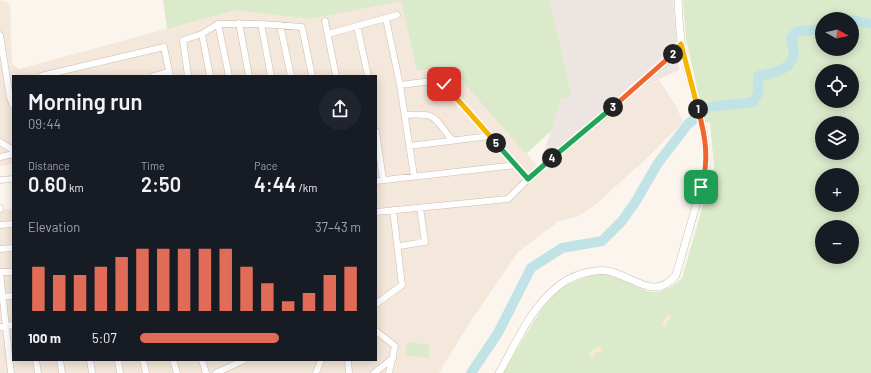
<!DOCTYPE html>
<html lang="en">
<head>
<meta charset="utf-8">
<style>
	body { margin:0; font-family:Barlow,sans-serif; background:#20242c; color:#f1f3f6; height:100vh; display:flex; flex-direction:column; font-size:15px; white-space:nowrap }
	* { box-sizing:border-box; margin:0 }
	p { font-size:13px; color:#9ea1a6 }
	.icon { flex:none; width:22px; height:22px; fill:none; stroke:currentColor; stroke-width:2; stroke-linecap:round; stroke-linejoin:round }
	.map { position:relative; flex:1; overflow:hidden }
	.details { position:absolute; left:12px; top:75px; width:365px; height:286px; display:flex; flex-direction:column; background:#171b24; border-radius:0px; box-shadow:0 2px 10px #0003 }
	.details>* { flex:none }
	.needle { width:26px; rotate:98deg }
	.tools { position:absolute; left:815px; top:12px; display:grid; gap:8px }
	.tools a { display:grid; place-items:center; width:44px; height:44px; border-radius:50%; background:#171b24; box-shadow:0 2px 10px #0003; font-size:20px }
	.pin { position:absolute; display:grid; place-items:center; width:34px; height:34px; color:#fff; margin:-17px; border-radius:8px; box-shadow:0 2px 6px #0006 }
	.km { position:absolute; width:20px; height:20px; margin:-10px; border-radius:50%; background:#222; color:#fff; font-size:11px; line-height:20px; text-align:center }
	.round { display:grid; place-items:center; flex:none; width:42px; height:42px; border-radius:21px; background:#20242c }
	.overview { display:flex; align-items:center; justify-content:space-between; height:68px; padding:0 16px }
	h1 { font-size:22px; font-weight:600; line-height:30px }
	.metrics { display:grid; grid-template-columns:repeat(3,1fr); gap:6px; height:68px; padding:4px 16px }
	.metrics div { display:grid; align-content:center }
	.metrics b { font-size:20px; font-weight:600 }
	.metrics small { font-size:11px; font-weight:400 }
	.metrics p { font-size:11px }
	.chart { height:112px; padding:8px 16px }
	.chart p { display:flex; justify-content:space-between }
	.chart svg { width:100%; height:72px; margin-top:4px; stroke:#e06c58; stroke-width:6 }
	ul { padding:0 16px; list-style:none; font-size:13px }
	li { display:grid; grid-template-columns:64px 48px 1fr; align-items:center; height:30px }
	li i { height:10px; border-radius:5px; background:#e06c58 }
	.map>svg:first-child { display:block }
	.residential { fill:#f4e7db }
	.industrial { fill:#ece5e1 }
	.green { fill:#daeacb; fill-rule:evenodd }
	.sand { fill:#f9ebc9 }
	.lines { fill:none; stroke-linecap:round; stroke-linejoin:round }
	.river { stroke:#c1e3e6; stroke-width:10 }
	.minor-casing { stroke:#cfbcb1; stroke-width:7 }
	.tertiary-casing { stroke:#cfbcb1; stroke-width:8 }
	.minor { stroke:#fff; stroke-width:6 }
	.tertiary { stroke:#fff; stroke-width:7 }
	.split-1-casing { stroke:#fff; stroke-width:8 }
	.split-2-casing { stroke:#fff; stroke-width:8 }
	.split-3-casing { stroke:#fff; stroke-width:8 }
	.split-4-casing { stroke:#fff; stroke-width:8 }
	.split-5-casing { stroke:#fff; stroke-width:8 }
	.split-6-casing { stroke:#fff; stroke-width:8 }
	.split-1 { stroke:#f0652b; stroke-width:5 }
	.split-2 { stroke:#f5b400; stroke-width:5 }
	.split-3 { stroke:#f0652b; stroke-width:5 }
	.split-4 { stroke:#22a559; stroke-width:5 }
	.split-5 { stroke:#22a559; stroke-width:5 }
	.split-6 { stroke:#f5b400; stroke-width:5 }
</style>
</head>
<body>
<div class="map">
<svg width="871" height="373" viewBox="0 0 871 373">
	<rect width="100%" height="100%" fill="#fcf5ed"/>
	<path class="residential" d="M0,0L10,4L12,64L19,69L236,10L310,19L401,0L417,71L450,67L539,168L615,100L659,80L675,104L683,122L646,159L596,204L579,216L559,221L518,252L472,319L439,373H0V211L13,208V360H376V76H13V164L0,166Z"/>
	<path class="industrial" d="M550,0H673L679,70L615,100L539,168L561,99L572,95Z"/>
	<path class="green" d="M163,0H550L572,96L561,99L551,131L526,154L450,67L417,71L401,1L310,19L236,10L167,29Z
		M683,0H871V373H503C516,353 542,302 559,290C568,283 598,271 608,273C640,282 649,308 682,278L714,167L710,123L705,122L686,39ZM822,19H852V49H822ZM822,71H852V101H822ZM822,123H852V153H822ZM822,175H852V205H822ZM822,227H852V257H822Z
		M407,342L430,345L428,358L405,355Z"/>
	<path class="sand" d="M667,315L671,316V319L667,322L666,327L662,326L664,319Z
		M599,346L602,348V351L595,353L594,358L590,357L589,353Z"/>
	<g class="lines">
		<path class="river" d="M852,20L871,24
			M471,373L498,333L531,268L562,248L602,241L622,221L636,201L658,163L688,124L709,107L753,102L758,93V76C771,73 792,71 794,54C794,49 792,42 791,37L798,31H808L822,28"/>
		<g class="minor-casing">
			<path id="minor" d="M386,19L400,85L414,176
				M325,21L336,76
				M239,23L249,76
				M218,24L229,76
				M261,24L271,76
				M280,25L291,76
				M357,26L368,76
				M202,34L210,76
				M328,34L397,15
				M0,35L10,98L13,105
				M41,76L164,47L170,76
				M154,76L169,72
				M188,76L183,40L202,34L218,24H261L302,27L312,76
				M400,85L432,81L444,84L528,179L670,58L681,44
				M405,115C437,113 433,116 452,140
				M376,131L383,180
				M0,142L13,150
				M409,146L490,136
				M0,157L13,154
				M0,180L13,179
				M376,181L516,165
				M0,208V209
				M376,212L508,199L528,179
				M0,225L13,224
				M399,246L425,242L420,208
				M0,249L13,248
				M0,272L11,373
				M0,272H13
				M0,297L13,296
				M376,304L402,285L393,210
				M0,327L13,325
				M376,331L395,346L389,373
				M36,360L38,373
				M60,360L62,373
				M90,360L92,373
				M118,360L120,373
				M143,360L146,373
				M173,360L177,373
				M202,360L206,373
				M348,360L349,373
				M216,373L244,360
				M316,373L321,360
				M374,373L393,358"/>
		</g>
		<g class="tertiary-casing">
			<path id="tertiary" d="M499,373C518,340 533,301 567,280C578,274 595,269 608,271C633,276 655,302 676,275L706,171C709,129 690,87 682,46C679,31 679,15 678,0"/>
		</g>
		<use href="#minor" class="minor"/>
		<use href="#tertiary" class="tertiary"/>
	</g>
	<g class="lines">
		<g class="split-1-casing">
			<path id="split-1" d="M698,109C705,135 710,160 701,187"/>
		</g>
		<g class="split-2-casing">
			<path id="split-2" d="M673,54L681,44L698,109"/>
		</g>
		<g class="split-3-casing">
			<path id="split-3" d="M613,107L673,54"/>
		</g>
		<g class="split-4-casing">
			<path id="split-4" d="M552,158L613,107"/>
		</g>
		<g class="split-5-casing">
			<path id="split-5" d="M496,143L528,179L552,158"/>
		</g>
		<g class="split-6-casing">
			<path id="split-6" d="M444,84L496,143"/>
		</g>
		<use href="#split-1" class="split-1"/>
		<use href="#split-2" class="split-2"/>
		<use href="#split-3" class="split-3"/>
		<use href="#split-4" class="split-4"/>
		<use href="#split-5" class="split-5"/>
		<use href="#split-6" class="split-6"/>
	</g>
</svg>
<div class="tools">
<a><svg class="needle" viewBox="-14 -14 28 28"><path d="M0-13l5 13h-10z" fill="#e53935"/><path d="M0 13l5-13h-10z" fill="#9ea1a6"/></svg></a>
<a><svg class="icon" aria-label="locate" viewBox="0 0 24 24"><circle cx="12" cy="12" r="6"/><path d="M12 2v4M12 18v4M2 12h4M18 12h4"/></svg></a>
<a><svg class="icon" aria-label="layers" viewBox="0 0 24 24"><path d="M12 4l9 5-9 5-9-5zM3 14l9 5 9-5"/></svg></a>
<a>+</a>
<a>−</a>
</div>
<div class="pin" style="left:701px;top:187px;background:#1e9e55"><svg class="icon" aria-label="arrive" viewBox="0 0 24 24"><path d="M6 21V4h12l-3 4 3 4H6"/></svg></div>
<div class="pin" style="left:444px;top:84px;background:#d93025"><svg class="icon" aria-label="check" viewBox="0 0 24 24"><path d="M5 12l5 5 9-10"/></svg></div>
<b class="km" style="left:698px;top:109px">1</b>
<b class="km" style="left:673px;top:54px">2</b>
<b class="km" style="left:613px;top:107px">3</b>
<b class="km" style="left:552px;top:158px">4</b>
<b class="km" style="left:496px;top:143px">5</b>
<section class="details">
<div class="overview"><div><h1>Morning run</h1><p>09:44</p></div><a class="round"><svg class="icon" aria-label="share" viewBox="0 0 24 24"><path d="M12 15V3M7 8l5-5 5 5M5 13v7h14v-7"/></svg></a></div>
<div class="metrics">
<div><p>Distance</p><b>0.60<small> km</small></b></div>
<div><p>Time</p><b>2:50</b></div>
<div><p>Pace</p><b>4:44<small> /km</small></b></div>
</div>
<div class="chart"><p><span>Elevation</span>37–43 m</p>
<svg viewBox="0 0 160 44" preserveAspectRatio="none"><path d="M5 44V17M15 44V22M25 44V22M35 44V17M45 44V11M55 44V6M65 44V6M75 44V6M85 44V6M95 44V6M105 44V17M115 44V27M125 44V38M135 44V33M145 44V22M155 44V17"/></svg>
</div>
<ul>
<li><b>100 m</b>5:07<i style="width:63%"></i></li>
</ul>
</section>
</div>
</body>
</html>
